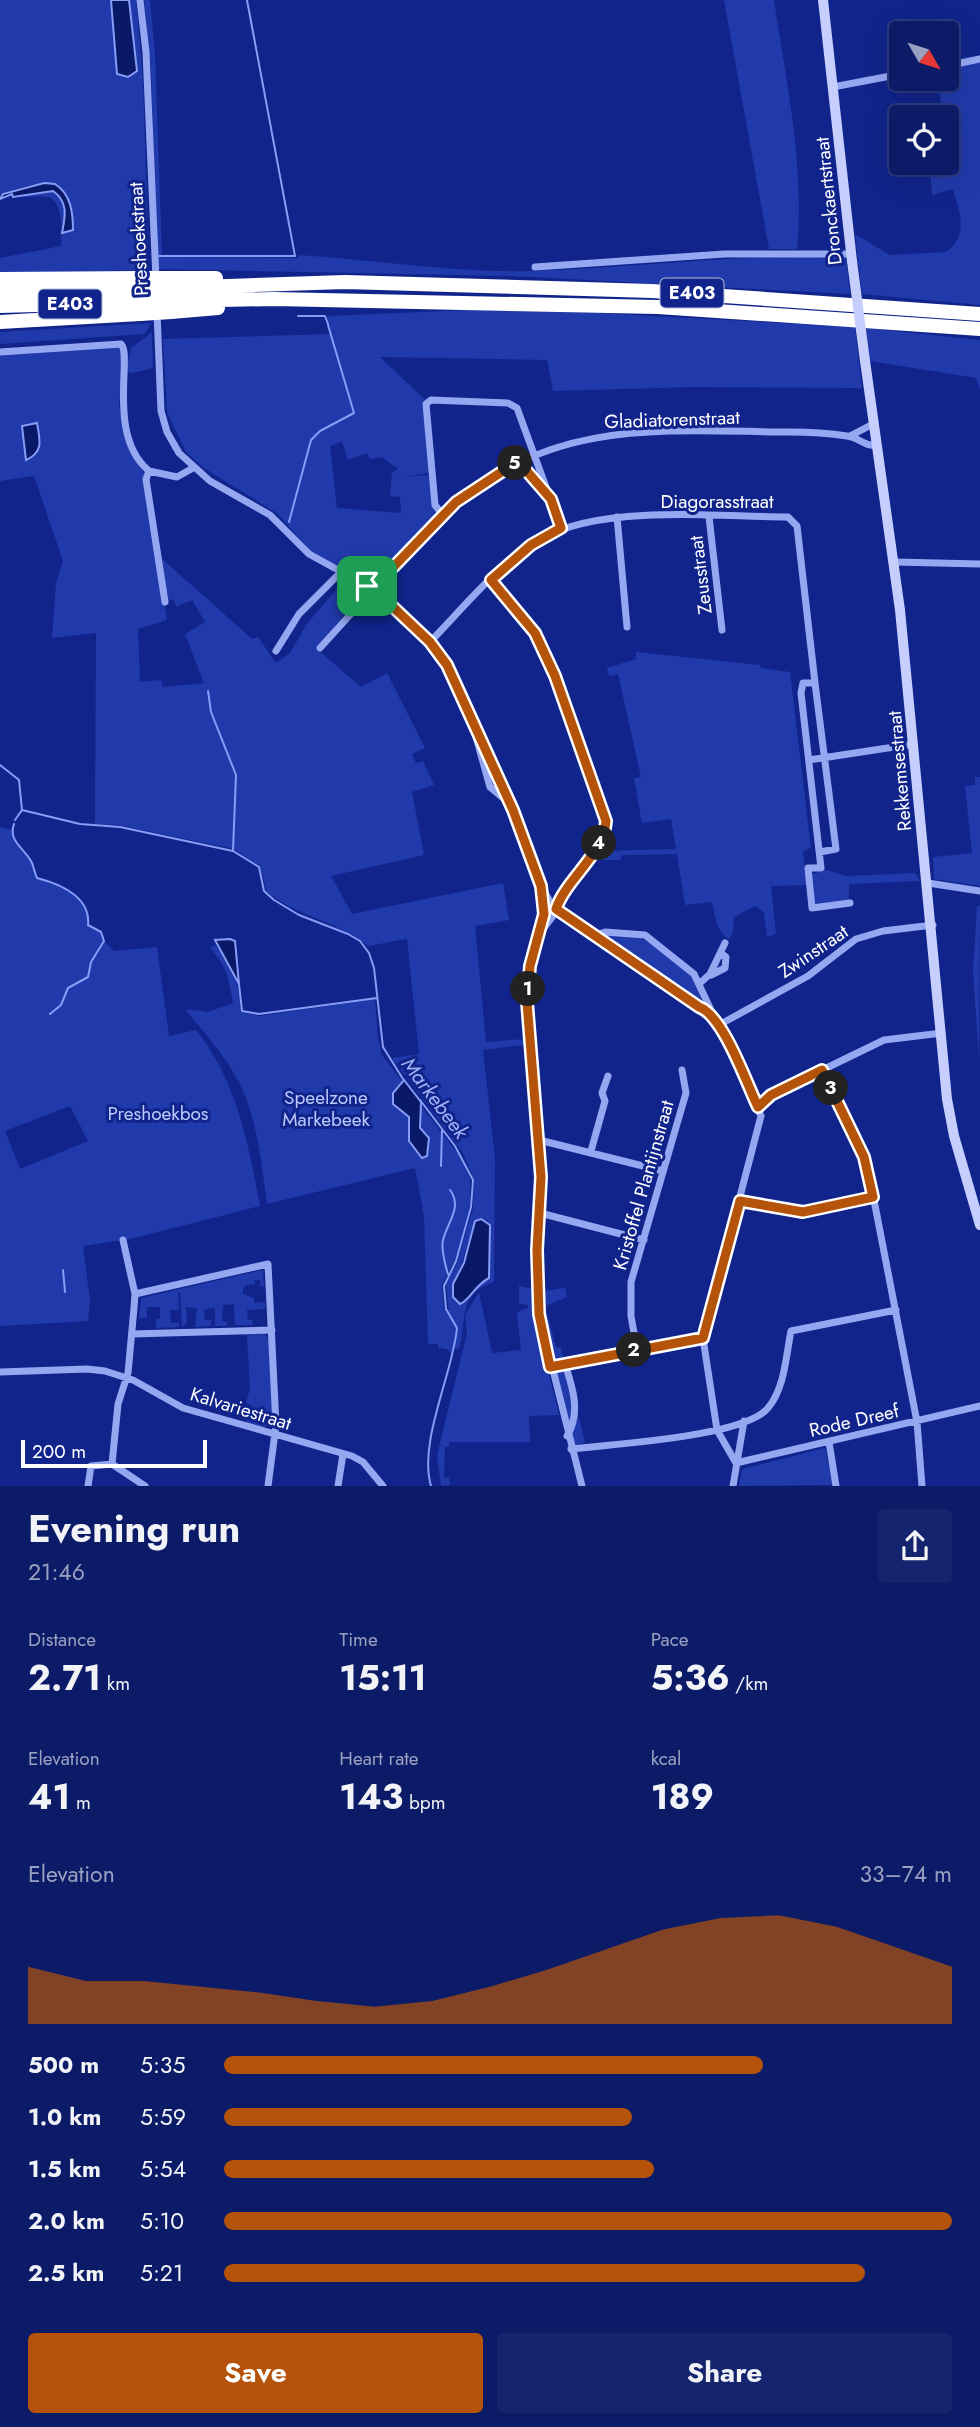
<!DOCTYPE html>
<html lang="en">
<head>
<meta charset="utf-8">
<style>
	body { margin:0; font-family:Jost,sans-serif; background:#15246e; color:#f1f3f6; height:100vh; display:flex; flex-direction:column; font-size:26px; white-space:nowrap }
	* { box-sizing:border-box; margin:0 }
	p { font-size:23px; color:#9aa1c0 }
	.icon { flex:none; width:38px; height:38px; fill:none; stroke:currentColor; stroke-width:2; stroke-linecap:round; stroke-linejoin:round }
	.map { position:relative; height:1486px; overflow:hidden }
	.panel { display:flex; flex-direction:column; background:#0c1b68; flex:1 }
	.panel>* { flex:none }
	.needle { width:46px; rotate:129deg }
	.buttons { position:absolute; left:889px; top:21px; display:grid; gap:14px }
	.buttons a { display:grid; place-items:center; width:70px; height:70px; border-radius:7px; background:#0c1b68; box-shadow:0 7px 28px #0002,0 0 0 2px #2c397c; font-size:35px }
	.scale { position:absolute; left:21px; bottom:18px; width:186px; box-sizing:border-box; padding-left:7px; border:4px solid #fff; border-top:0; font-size:19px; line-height:24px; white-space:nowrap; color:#fff; -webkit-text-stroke:5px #10248b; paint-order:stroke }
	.pin { position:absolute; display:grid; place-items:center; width:60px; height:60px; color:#fff; margin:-30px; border-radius:14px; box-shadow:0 4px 10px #0006 }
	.km { position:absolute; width:35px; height:35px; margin:-18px; border-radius:50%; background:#222; color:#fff; font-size:19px; line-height:35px; text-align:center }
	.round { display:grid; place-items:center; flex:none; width:74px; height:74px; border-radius:7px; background:#15246e }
	.overview { display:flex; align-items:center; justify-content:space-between; height:119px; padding:0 28px }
	h1 { font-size:38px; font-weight:700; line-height:52px }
	.stats { display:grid; grid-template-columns:repeat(3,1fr); gap:10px; height:119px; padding:7px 28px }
	.stats div { display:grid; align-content:center }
	.stats b { font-size:35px; font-weight:700 }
	.stats small { font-size:19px; font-weight:400 }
	.stats p { font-size:19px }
	.chart { height:196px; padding:14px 28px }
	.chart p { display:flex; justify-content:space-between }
	.chart svg { width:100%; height:126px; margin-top:7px; fill:#b45309; opacity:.7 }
	.cta { display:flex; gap:14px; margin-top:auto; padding:14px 28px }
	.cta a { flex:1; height:80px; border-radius:7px; background:#b45309; color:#fff; font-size:28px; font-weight:700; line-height:80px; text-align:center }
	.cta a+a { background:#15246e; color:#f1f3f6 }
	ul { padding:0 28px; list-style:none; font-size:23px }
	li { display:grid; grid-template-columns:112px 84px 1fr; align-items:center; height:52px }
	li i { height:18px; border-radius:9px; background:#b45309 }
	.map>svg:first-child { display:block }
	.green { fill:#213aab; fill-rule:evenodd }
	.water { fill:#091867; stroke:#879df6; stroke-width:2 }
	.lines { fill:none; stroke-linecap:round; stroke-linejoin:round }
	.stream { stroke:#879df6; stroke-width:2 }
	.street { stroke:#96a7f2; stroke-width:7 }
	.secondary { stroke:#c5cefc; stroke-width:10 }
	.highway { stroke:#fff; stroke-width:14 }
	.secondary-bridge { stroke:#c5cefc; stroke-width:10 }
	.highway-bridge { stroke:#fff; stroke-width:14 }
	.route-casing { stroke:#fff; stroke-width:14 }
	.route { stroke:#b45309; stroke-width:9 }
	.labels { text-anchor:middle; stroke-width:6; stroke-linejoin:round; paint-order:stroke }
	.shield { fill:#10248b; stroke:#b7bddc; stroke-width:2 }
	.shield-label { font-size:18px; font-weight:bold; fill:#fff }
	.street-label { font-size:19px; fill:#fff; stroke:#10248b }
	.park-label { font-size:19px; fill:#bdc9fd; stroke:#10248b }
	.water-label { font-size:21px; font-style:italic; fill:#a2b2f9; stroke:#10248b }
</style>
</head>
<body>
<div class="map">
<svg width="980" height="1486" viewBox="0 0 980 1486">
	<rect width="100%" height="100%" fill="#10248b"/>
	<path class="green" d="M0,0H136L143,80L149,270L0,273V258L61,246C62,233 64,200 47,197C37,195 27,198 18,196L49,189L62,200L66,217L63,228L73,230V216L59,186C44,178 15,189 0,195Z
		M144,0H150L155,54L162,255H157L151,69Z
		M724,0H774C786,81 805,166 797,249H769Z
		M980,55V305L862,294L855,234L890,255L946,252C969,235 960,213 953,189L932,195L930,168L950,165L947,117H943L937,79H947V61Z
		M299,255C376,260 455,273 532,271C637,268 741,253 846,258L850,294L512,276L158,269V257L298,258Z
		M469,310L597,313L855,327L862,388L693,387L553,391L547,360L380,357L425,400L429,473L402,477L428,475L435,514L379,577L368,581L315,556L278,514L204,468L186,452L167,412L163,339L331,334L327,316ZM342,441L348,460L367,453L370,459L382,457L398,469L392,473L390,496L400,497L401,513L337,508L330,446Z
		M151,323L145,334L0,344V332Z
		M866,328L980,340V390L976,378L870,361Z
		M152,332L153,368L132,373L126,371L131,348Z
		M119,346L123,360L119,406L128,442L144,474L167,620L138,629L140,682L161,680L163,687L204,683L185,634L205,622L192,600L176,607L174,599L168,601L160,557L252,639L258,637L276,663L290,653L306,625L346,578L363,591L361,596L316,648L361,687L387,673L425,748L412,754L416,763L423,761L434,785L412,792L424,855L331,876L352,914L503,883L509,920L475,926L486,1042L524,1039V1045L483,1050L495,1158L494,1282C456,1294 468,1321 459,1349L452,1348L451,1354L447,1349L438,1348V1344H428L424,1216L415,1168L267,1204C262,1168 258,1127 244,1093C231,1062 206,1035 185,1009L208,1012L233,1003C229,980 228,968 210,948L215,945C235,964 239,987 241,1012L260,1016L375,999L378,1039L382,1055L459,1155L470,1179V1204L456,1257L442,1285L444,1308L449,1316L446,1284L457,1263L473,1208L474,1179L463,1153L392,1058L419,1054L407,939L368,946C338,921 298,917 267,892L260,866L234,849L118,825L95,824L96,633L52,638L56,583L63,561L34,476L0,481V354ZM475,1221H488L490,1225L489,1278L476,1285L467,1300L453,1297V1291Z
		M636,652L760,665L761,668L790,672L811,848L803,851L807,885L771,886L776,934L767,937L764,912L755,906L734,917L733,933L729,939C716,932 715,915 712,902L685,905L677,854L622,855L620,860H593L601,847L605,851L676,849L671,819L642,823L634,778L641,777L618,674L609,676L607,668L636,659Z
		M975,777H980V886L934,879L933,857L972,853L965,786L975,785Z
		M0,827L12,830L15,843L31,861L37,878C60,885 91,896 88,925L101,932L104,941L114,951L157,947L169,1036L196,1030C236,1079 249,1146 260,1206L130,1239L83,1246L90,1301L88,1321L0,1326ZM70,1106L88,1141L20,1169L5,1131Z
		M827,870L846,876L915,873L920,881L849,884V900L818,905L814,902L812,874Z
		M977,906H980L979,1061L973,970Z
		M608,935L639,937L653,945L692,975L702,998L699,1001L605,937Z
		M263,1270L264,1287L260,1286V1280H255V1284L246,1285L243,1289V1294L254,1298V1303L265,1302V1309L247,1310L248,1320H252L253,1325H235L234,1304L223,1305L222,1321L227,1322V1326H215V1308L204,1309L205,1320H211V1326L195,1327L197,1308L186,1307L187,1323L182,1327L180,1292L178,1293L179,1310H170L171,1323H179V1327L156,1328V1319H160V1307H147V1318H139L141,1298Z
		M519,1286L544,1291L565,1288L567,1297L545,1306L556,1347L561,1348L564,1360L555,1364L548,1346L542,1347L559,1415L529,1416L530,1442H449V1447H445L444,1478L449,1477L450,1485L441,1486L437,1455L467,1333L465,1315L479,1292L492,1353L521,1350L517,1312L528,1308V1305L519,1304Z
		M264,1334L269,1339L273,1414L269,1426L261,1428L246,1423L252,1405L246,1403L250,1388L247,1335Z
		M564,1369L570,1379L585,1443L574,1445L556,1377L557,1370Z
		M825,1448L833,1485L739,1486L742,1469Z"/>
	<path class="water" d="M111,0H129L137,71L128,77L117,74Z
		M44,183L55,184C71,194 73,213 73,230L62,233C65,217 69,202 53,191L13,197L12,194L0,199L3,194Z
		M37,423C40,440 44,452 26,460L22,426Z
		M230,939L235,941L239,984L215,940Z
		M404,1080L421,1102L420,1128L429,1138L427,1156L422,1158L409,1141V1117L393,1104V1093Z
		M481,1219L490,1225L489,1278C474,1286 470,1300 460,1304L453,1297V1284L464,1263L475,1221Z"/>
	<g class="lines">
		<path class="stream" d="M159,256H295L247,0
			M298,316H325L328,324
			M289,522L311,440L320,431L354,413L328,325
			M208,691L211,712L236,775L233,850
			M0,765L19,780L22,810L80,824L120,827L233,851L259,867L264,891L274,900L299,915L348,934L360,941L369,953L374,968L383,1047L403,1079
			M15,820L22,810
			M14,824C8,841 23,847 31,861C34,866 34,872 37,878C60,884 91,897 88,925L101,932L104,941L91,962L88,977L68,988L61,1005L50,1014
			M239,984L242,1011L259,1014L377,998
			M420,1100L455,1146L473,1180L471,1207L456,1261L444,1286L446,1309L457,1328C453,1373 418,1442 431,1486
			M441,1166L442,1130
			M63,1270L65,1292
			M448,1274C445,1265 441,1248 443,1240C447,1223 463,1207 450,1190"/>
		<path class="street" d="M140,0L146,52L156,279
			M947,66L980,59
			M833,87L901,74
			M535,267L724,254H851
			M157,312L161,411L167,432L179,453L210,481L270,515L309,554L367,586
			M0,352L121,344C133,355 106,435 149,471
			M850,436L873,424
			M518,462L548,496
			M149,471L146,479L165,602
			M149,471L177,477L193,468
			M442,514L435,505L426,404L431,400L508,403L517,408L561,528
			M617,517L627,627
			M709,517L722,630
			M894,562L980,564
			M491,580L535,633L555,676L605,815L602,838L556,908
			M378,584L392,606L430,642L447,665L513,810L541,886L544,914L530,966L527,1002L541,1177L537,1250L539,1314L582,1486
			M378,584C402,556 427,526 455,503C558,418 664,431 789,432C808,432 828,433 847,436C858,437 865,447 876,445
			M366,593L369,597L391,606
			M430,642C462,609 493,571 530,545C594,502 712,517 788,517L797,526L815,683
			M320,648L368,595
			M276,651L299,614L341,572
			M476,737L490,787L508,802
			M809,760L914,744
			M820,852L836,849L815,683H803L801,693L821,868H808L812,908L850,903
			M928,883L980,891
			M557,909L699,1007L709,1010
			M538,936L556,912L541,886
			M594,936L605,932L645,935L694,974L761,1116L703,1338L717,1430L736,1463
			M711,975L725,968L726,957L722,954
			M699,984L710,974L725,943
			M719,1025L808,976L856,939L883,931L933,925
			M822,1070L867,1164L917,1422L922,1486
			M758,1107L771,1095L884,1040L942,1033
			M539,1140L663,1171
			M591,1151L605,1101L602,1093L608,1076
			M740,1201L803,1212L873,1197
			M540,1213L644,1240
			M135,1294L268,1264L276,1425L268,1486
			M132,1334L272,1330
			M637,1350L631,1316V1282L686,1093L682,1070
			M565,1364C573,1388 581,1413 567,1436
			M550,1368L703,1338
			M0,1372L87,1369L105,1371L133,1380L183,1408L352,1456L363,1462L383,1486
			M829,1442L836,1486
			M571,1449C612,1444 744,1437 768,1408C785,1388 786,1355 791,1331L896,1310
			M736,1463L980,1406
			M112,1464L118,1404L128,1373L134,1308L135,1294L123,1240
			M112,1464L145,1486
			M88,1486L91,1466L112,1464
			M338,1486L343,1454
			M733,1486L744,1421"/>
		<path class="secondary" d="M823,0L852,261
			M865,361L900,610L947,1099L954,1136L980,1225"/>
		<path class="highway" d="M170,278H216
			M0,279L139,278
			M170,288L345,282L652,291L980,314
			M0,293L139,289
			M171,301L274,299L658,307L980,329
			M0,306L139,302
			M171,312L218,308
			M0,322L140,314"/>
		<path class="secondary-bridge" d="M852,261L865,361"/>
		<path class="highway-bridge" d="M139,278H170
			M139,289L170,288
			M139,302L171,301
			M140,314L171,312"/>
	</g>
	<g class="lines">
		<g class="route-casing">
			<path id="route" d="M518,461L551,499L561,528L531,545L491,580L535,633L555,676L606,821C604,854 566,879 556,909L699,1007C723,1015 746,1082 758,1107L771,1095L822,1070L864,1157L873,1197L803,1212L740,1201L703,1338L550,1367L539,1314L537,1250L541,1177L527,1002L530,966L544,914L541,886L513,810L447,665L430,642L392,606L369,597L366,591L369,584L378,583L456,502Z"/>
		</g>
		<use href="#route" class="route"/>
	</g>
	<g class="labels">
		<g class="shield">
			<rect x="660.5" y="278.5" width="63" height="29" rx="5"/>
			<rect x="38.5" y="289.5" width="63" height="29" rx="5"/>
		</g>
		<g class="shield-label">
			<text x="692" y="299">E403</text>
			<text x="70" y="310">E403</text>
		</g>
		<g class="street-label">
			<text transform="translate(828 201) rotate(-96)" y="7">Dronckaertstraat</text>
			<text transform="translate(138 239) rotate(-93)" y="7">Preshoekstraat</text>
			<text transform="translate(672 419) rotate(-2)" y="7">Gladiatorenstraat</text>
			<text x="717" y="508">Diagorasstraat</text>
			<text transform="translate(700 575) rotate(-97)" y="7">Zeusstraat</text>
			<text transform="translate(899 771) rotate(-95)" y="7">Rekkemsestraat</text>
			<text transform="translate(813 951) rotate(-34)" y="7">Zwinstraat</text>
			<text transform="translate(643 1185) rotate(-74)" y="7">Kristoffel Plantijnstraat</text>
			<text transform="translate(241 1408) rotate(17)" y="7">Kalvariestraat</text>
			<text transform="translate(854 1420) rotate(-13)" y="7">Rode Dreef</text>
		</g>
		<g class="park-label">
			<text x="326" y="1104">Speelzone<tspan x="326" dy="22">Markebeek</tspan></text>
			<text x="158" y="1120">Preshoekbos</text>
		</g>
		<g class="water-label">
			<text transform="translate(435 1098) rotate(53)" y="7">Markebeek</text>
		</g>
	</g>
</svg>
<div class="buttons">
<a><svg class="needle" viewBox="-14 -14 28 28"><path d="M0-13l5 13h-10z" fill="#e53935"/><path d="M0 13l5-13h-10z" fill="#9aa1c0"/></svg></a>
<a><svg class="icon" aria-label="locate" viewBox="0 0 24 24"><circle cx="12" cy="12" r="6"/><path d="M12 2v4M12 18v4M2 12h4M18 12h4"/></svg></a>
</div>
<div class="scale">200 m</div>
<div class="pin" style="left:367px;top:586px;background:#1e9e55"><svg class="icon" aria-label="arrive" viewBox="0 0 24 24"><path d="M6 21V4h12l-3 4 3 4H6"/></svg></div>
<b class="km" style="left:528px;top:989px">1</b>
<b class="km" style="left:634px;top:1350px">2</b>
<b class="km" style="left:831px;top:1088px">3</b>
<b class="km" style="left:599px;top:843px">4</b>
<b class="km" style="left:515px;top:463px">5</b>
</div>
<section class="panel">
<div class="overview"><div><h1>Evening run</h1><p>21:46</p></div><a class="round"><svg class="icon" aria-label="share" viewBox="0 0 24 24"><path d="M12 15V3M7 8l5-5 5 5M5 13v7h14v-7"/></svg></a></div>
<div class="stats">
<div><p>Distance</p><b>2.71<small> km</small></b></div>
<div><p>Time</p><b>15:11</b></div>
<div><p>Pace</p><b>5:36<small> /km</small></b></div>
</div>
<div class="stats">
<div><p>Elevation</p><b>41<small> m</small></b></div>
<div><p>Heart rate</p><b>143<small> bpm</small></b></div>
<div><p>kcal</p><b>189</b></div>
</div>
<div class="chart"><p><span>Elevation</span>33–74 m</p>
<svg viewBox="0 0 160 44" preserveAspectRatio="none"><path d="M0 44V24L10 29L20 29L30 31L40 33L50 36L60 38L70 36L80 31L90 25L100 18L110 11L120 7L130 6L140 10L150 17L160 24V44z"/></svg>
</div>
<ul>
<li><b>500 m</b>5:35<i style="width:74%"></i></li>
<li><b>1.0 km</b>5:59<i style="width:56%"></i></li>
<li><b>1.5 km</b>5:54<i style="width:59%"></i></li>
<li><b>2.0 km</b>5:10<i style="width:100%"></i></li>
<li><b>2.5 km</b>5:21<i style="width:88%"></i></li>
</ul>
<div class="cta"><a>Save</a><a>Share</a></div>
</section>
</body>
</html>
